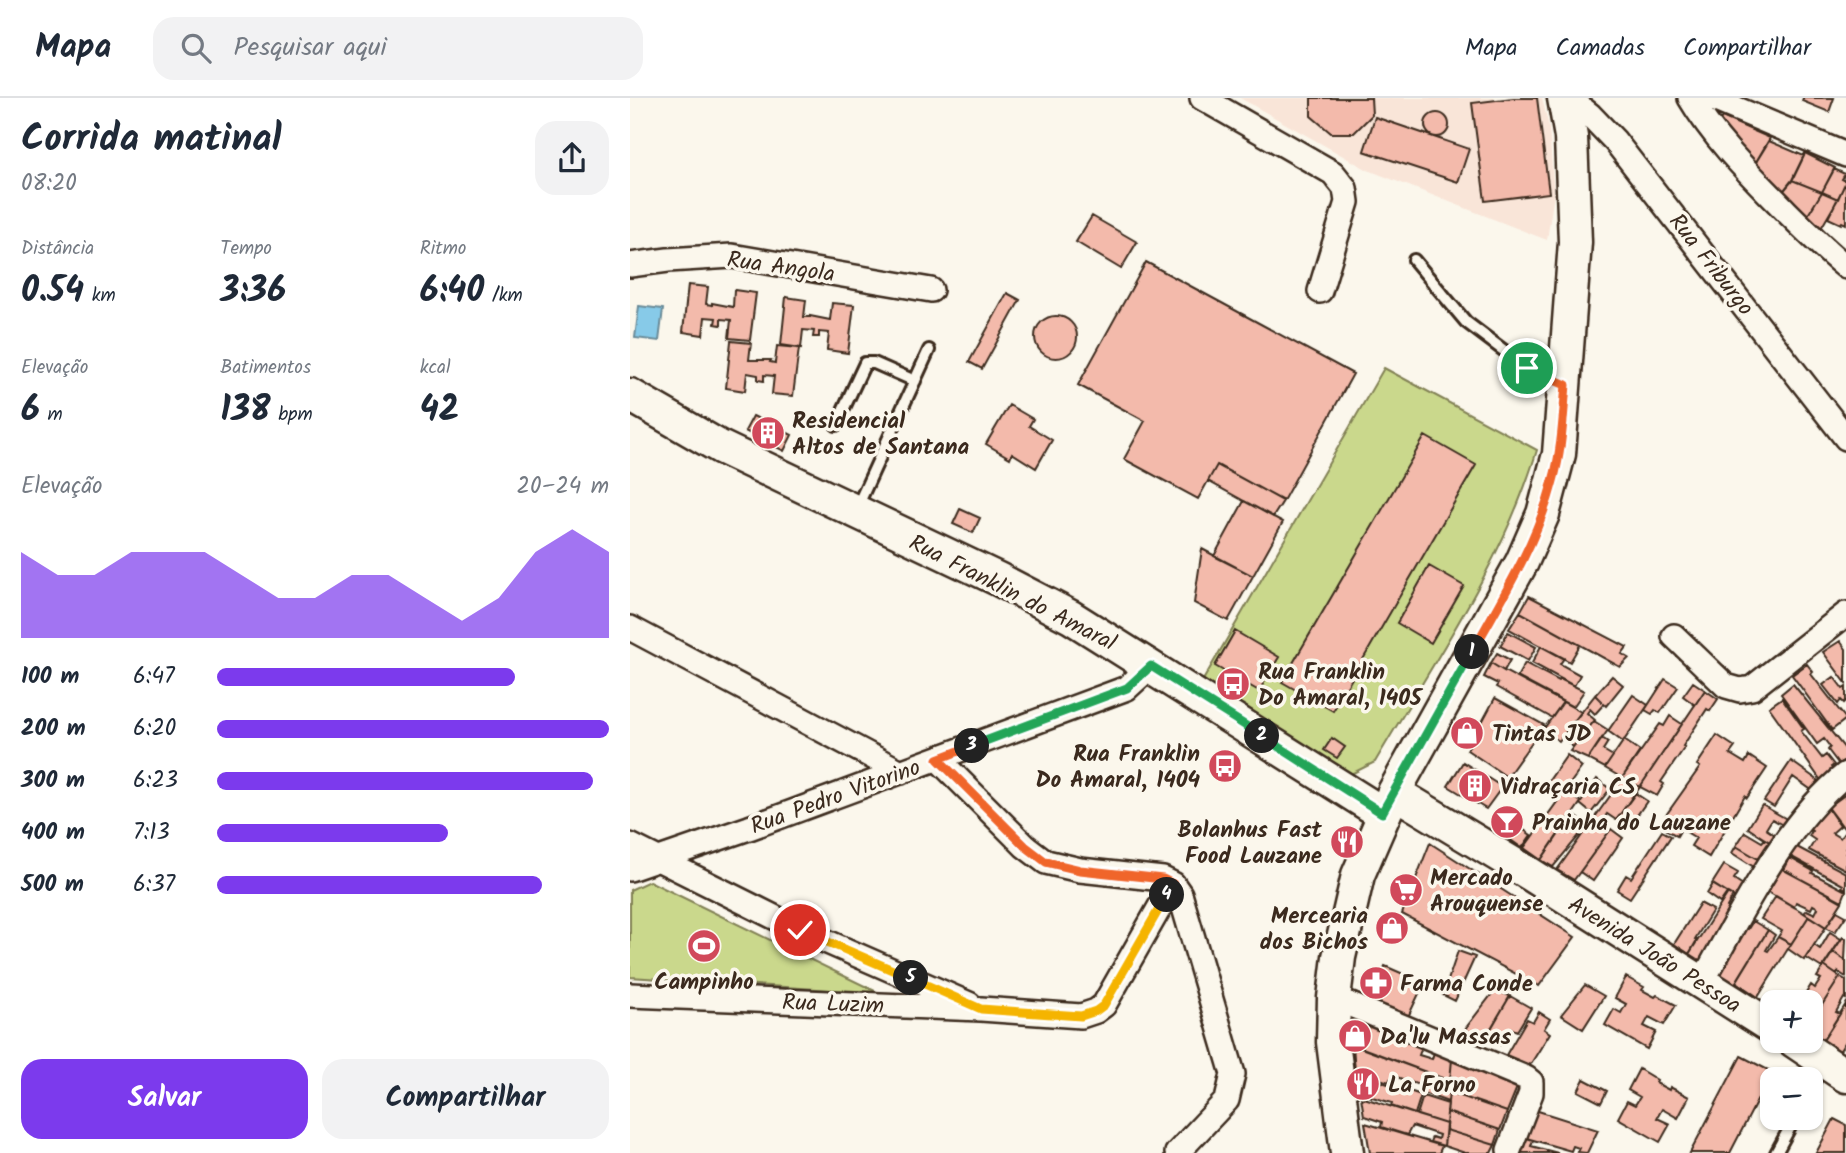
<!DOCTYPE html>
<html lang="pt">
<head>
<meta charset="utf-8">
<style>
	body { margin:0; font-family:Kalam,sans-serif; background:#f2f2f3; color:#1f2937; height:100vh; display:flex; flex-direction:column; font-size:26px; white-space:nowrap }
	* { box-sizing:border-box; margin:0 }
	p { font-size:23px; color:#747a83 }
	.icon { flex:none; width:38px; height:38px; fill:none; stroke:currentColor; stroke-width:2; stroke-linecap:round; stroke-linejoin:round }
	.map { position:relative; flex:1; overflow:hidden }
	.side { display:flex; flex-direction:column; background:#fff; width:630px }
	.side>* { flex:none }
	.fabs { position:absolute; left:1130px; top:892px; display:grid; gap:14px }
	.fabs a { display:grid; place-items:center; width:63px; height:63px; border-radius:14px; background:#fff; box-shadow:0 2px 5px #0004; font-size:35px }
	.pin { position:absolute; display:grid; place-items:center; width:60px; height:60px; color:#fff; margin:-30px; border:4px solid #fff; border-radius:50%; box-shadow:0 2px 7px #0007 }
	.km { position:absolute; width:35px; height:35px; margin:-18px; border-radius:50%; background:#222; color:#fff; font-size:19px; line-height:35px; text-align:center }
	.round { display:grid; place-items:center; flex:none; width:74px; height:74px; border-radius:21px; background:#f2f2f3 }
	.headline { display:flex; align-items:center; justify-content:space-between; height:119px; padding:0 21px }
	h1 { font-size:38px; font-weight:700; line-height:52px }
	.stats { display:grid; grid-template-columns:repeat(3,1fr); gap:10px; height:119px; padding:7px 21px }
	.stats div { display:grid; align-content:center }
	.stats b { font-size:35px; font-weight:700 }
	.stats small { font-size:19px; font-weight:400 }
	.stats p { font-size:19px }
	.chart { height:196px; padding:14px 21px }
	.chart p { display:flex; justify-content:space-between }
	.chart svg { width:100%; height:126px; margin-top:7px; fill:#7c3aed; opacity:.7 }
	.cta { display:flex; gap:14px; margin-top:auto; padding:14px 21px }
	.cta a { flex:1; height:80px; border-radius:21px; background:#7c3aed; color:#fff; font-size:28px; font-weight:700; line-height:80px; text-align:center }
	.cta a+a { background:#f2f2f3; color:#1f2937 }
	ul { padding:0 21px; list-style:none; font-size:23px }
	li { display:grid; grid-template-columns:112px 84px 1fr; align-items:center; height:52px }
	li i { height:18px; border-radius:9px; background:#7c3aed }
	header { display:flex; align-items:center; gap:42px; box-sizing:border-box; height:98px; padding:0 35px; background:#fff; border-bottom:2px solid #e0e1e3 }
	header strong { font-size:33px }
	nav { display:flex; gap:38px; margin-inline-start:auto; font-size:24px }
	.search { width:490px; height:63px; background:#f2f2f3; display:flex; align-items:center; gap:18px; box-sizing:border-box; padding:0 24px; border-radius:21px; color:#747a83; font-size:26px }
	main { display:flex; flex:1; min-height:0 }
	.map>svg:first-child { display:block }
	.built { fill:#f9e5d8 }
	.green { fill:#cad88c; stroke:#828155; stroke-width:2 }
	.water { fill:#87cae8; stroke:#698a97; stroke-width:2 }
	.building { fill:#f3baab; stroke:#3b2a1e; stroke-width:2 }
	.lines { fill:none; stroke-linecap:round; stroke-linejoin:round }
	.lane-casing { stroke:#3b2a1e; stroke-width:16 }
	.street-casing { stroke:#3b2a1e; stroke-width:28 }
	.secondary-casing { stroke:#3b2a1e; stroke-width:37 }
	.lane { stroke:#fbf7ec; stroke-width:10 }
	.street { stroke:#fbf7ec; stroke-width:23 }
	.secondary { stroke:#fbf7ec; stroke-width:32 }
	.split-1-casing { stroke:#fff; stroke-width:14 }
	.split-2-casing { stroke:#fff; stroke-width:14 }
	.split-3-casing { stroke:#fff; stroke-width:14 }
	.split-4-casing { stroke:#fff; stroke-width:14 }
	.split-5-casing { stroke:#fff; stroke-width:14 }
	.split-6-casing { stroke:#fff; stroke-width:14 }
	.split-1 { stroke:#f0652b; stroke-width:9 }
	.split-2 { stroke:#22a559; stroke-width:9 }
	.split-3 { stroke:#22a559; stroke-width:9 }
	.split-4 { stroke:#f0652b; stroke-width:9 }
	.split-5 { stroke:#f5b400; stroke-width:9 }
	.split-6 { stroke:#f5b400; stroke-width:9 }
	.labels { text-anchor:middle; stroke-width:7; stroke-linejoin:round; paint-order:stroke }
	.street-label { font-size:23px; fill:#3b2a1e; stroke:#fbf7ec }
	.poi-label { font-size:23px; font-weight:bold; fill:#3b2a1e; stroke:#fbf7ec; text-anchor:start }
</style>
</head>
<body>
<header>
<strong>Mapa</strong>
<div class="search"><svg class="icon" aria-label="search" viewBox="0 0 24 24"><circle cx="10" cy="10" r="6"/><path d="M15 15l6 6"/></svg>Pesquisar aqui</div>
<nav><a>Mapa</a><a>Camadas</a><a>Compartilhar</a></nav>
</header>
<main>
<section class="side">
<div class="headline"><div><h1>Corrida matinal</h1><p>08:20</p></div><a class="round"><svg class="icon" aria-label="share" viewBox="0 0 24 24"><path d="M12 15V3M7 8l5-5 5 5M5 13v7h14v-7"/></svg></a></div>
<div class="stats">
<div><p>Distância</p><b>0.54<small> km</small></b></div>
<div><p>Tempo</p><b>3:36</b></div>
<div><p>Ritmo</p><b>6:40<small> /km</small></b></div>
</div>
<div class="stats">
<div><p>Elevação</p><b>6<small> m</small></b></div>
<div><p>Batimentos</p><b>138<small> bpm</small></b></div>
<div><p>kcal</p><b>42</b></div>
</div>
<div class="chart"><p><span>Elevação</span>20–24 m</p>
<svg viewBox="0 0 160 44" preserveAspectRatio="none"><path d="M0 44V14L10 22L20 22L30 14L40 14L50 14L60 22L70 30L80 30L90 22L100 22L110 30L120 38L130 30L140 14L150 6L160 14V44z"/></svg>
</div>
<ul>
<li><b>100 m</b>6:47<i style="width:76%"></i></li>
<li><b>200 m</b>6:20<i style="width:100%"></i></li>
<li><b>300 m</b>6:23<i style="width:96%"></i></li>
<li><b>400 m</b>7:13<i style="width:59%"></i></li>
<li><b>500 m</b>6:37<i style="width:83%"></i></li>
</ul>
<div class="cta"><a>Salvar</a><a>Compartilhar</a></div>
</section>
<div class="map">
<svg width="1216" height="1055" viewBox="0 0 1216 1055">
	<rect width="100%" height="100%" fill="#fbf7ec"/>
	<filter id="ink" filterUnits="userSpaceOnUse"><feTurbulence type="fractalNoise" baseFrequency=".0143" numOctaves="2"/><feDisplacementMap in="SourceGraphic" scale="14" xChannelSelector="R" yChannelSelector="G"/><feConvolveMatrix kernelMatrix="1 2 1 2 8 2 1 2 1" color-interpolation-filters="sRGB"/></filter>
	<g filter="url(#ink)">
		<path class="built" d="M610,0H912L919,29L924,96L917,142L738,72Z"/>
		<path class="green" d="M754,270L907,352C873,465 804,563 745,664L719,677L572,584Z
			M19,783L249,895L0,879V792Z"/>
		<path class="water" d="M9,208L33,211L29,243L5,240Z"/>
		<path class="building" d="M681,0H741L742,17L724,35H701L681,18Z
			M883,0H907L919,95L855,103L842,5Z
			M1173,0H1204L1199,14L1172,3Z
			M795 27a12 12 0 1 1 24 0a12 12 0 1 1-24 0Z
			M745,19L839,51L828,84L734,53Z
			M1092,19L1140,40L1123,69L1085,30Z
			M1139,43L1174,58L1162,83L1151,96L1123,69Z
			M1175,55L1205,70L1192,94L1162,82Z
			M1204,71L1215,76L1212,81L1216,83L1208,101L1192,94Z
			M1162,82L1192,94L1176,120L1151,96Z
			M1216,84V126L1212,124L1211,126L1198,120Z
			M1192,94L1208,101L1190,132L1176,120Z
			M462,118L507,144L491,171L446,144Z
			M516,164L723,276L653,403L587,367L568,401L494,361L515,323L448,287Z
			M58,187L78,189L76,206L82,207V205L103,209L104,192L126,195L120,242L99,240L101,222L91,221V227L85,226L86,220L75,219L73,237L53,234Z
			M377,195L390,202L352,271L339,264Z
			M156,199L176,202L174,219H180V218L200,222L202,205L224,207L218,255L197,252L199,235L189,234V239H183L184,233L173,232L171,250L151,247Z
			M405 239a21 21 0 1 1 42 0a21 21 0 1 1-42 0Z
			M101,243L121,245L119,262H141L140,264L145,265L147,248L169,250L163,298L142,296L144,278L134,277V283L128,282V277L117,275L115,293L96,290Z
			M379,307L403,321L399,328L422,342L406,370L382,355L380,360L356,346Z
			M123,318L162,337L154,353L115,333Z
			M795,338L846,367L703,613L652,584Z
			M587,367L653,403L643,419L578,383Z
			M614,403L653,424L623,478L584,458Z
			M330,411L350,420L343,435L323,426Z
			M572,451L623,478L598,523L564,505Z
			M799,468L834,488L801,545L767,525Z
			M899,498L997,549L992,556L999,560L990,569L890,514Z
			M890,514L950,547L940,564L879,531Z
			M605,533L649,559L629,593L585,568Z
			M878,534L906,549L898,563L870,548Z
			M1210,543L1216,551V585L1193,554Z
			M911,548L934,560L930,566L950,577L944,588L902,565Z
			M867,555L880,562L874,573L861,565Z
			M861,565L874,573L933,604L922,620L866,589L868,586L854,579Z
			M895,565L929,583L930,581L954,593L943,609L887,579Z
			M1177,566L1183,574L1181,576L1216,621L1202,632L1162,577Z
			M982,578L993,587L976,608L965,597Z
			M1204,579L1213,591L1216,589V603L1214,605L1211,602L1208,606L1193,587Z
			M1035,581L1048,589L1030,615L1025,612L1022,616L1015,612Z
			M1063,584L1075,592L1065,607L1053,598Z
			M1163,586L1216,652V665L1211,669L1198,652L1200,649L1194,641L1187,646L1151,596Z
			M1075,592L1088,601L1080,613L1077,611L1053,648L1055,649L1031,684L1034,686L1027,698L1010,689Z
			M965,597L974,606L965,616L960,611L957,615L965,622L943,649L932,639Z
			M1003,597L1018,607L993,644L978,633Z
			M865,600L914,627L877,679L837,652Z
			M1152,600L1174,631L1171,633L1192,660L1196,657L1204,667L1201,669L1204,674L1192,684L1139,609Z
			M933,604L951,614L929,643L913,632Z
			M1040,618L1052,626L1010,689L992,680L1030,626L1034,628Z
			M964,623L978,632L958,661L940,653Z
			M1087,637L1105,649L1100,656L1115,665L1119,658L1137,670L1117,700L1115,698L1079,759L1061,748L1066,740L1051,731L1047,738L1029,727L1070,669L1067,667Z
			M702,640L715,649L707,660L694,652Z
			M972,640L978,644L973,652L983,658L975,670L958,661Z
			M994,642L1010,653L992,680L975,670Z
			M937,657L952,669L929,701L913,691Z
			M1161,663L1189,683L1183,693L1163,679L1144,709L1134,703Z
			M833,664L872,689L856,711L818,688Z
			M993,680L1010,689L986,722L977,716L969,728L978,735L944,782L927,772Z
			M967,681L980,691L961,715L950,706Z
			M935,693L951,704L911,762L894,750Z
			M1005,695L1017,703L1001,726L989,718Z
			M1216,696V733L1198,709Z
			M1194,705L1210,728L1202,735L1210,740L1214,735L1216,738V772L1179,752L1185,742L1179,738L1182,733L1175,729Z
			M1132,707L1162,724L1158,730L1142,721L1136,731L1148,739L1144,747L1118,730Z
			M878,712L891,721L878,740L861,729L871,716L873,718Z
			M942,716L958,727L923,769L911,762Z
			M887,727L901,737L892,750L878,740Z
			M981,731L993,740L963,783L950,774Z
			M1032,733L1041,738L1000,800L987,792L996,777L1001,780Z
			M1115,734L1132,744L1135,741L1146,748L1135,765L1106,748Z
			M800,745L945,839L909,888L772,816Z
			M1106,748L1128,761L1124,769L1102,755Z
			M1165,748L1216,775V791L1212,789L1213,787L1160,758Z
			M1160,760L1183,773L1182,775L1216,793L1212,803L1154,772Z
			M1094,767L1108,775L1104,781L1116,789L1109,802L1082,786Z
			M1152,770L1212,804L1196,829L1174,815L1177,812L1185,816L1188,810L1183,807L1181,811L1166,804L1164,809L1138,794Z
			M1083,786L1097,795L1090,805L1077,796Z
			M1098,795L1103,798L1097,809L1103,813L1071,865L1059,856Z
			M1146,798L1179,818L1161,846L1148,839L1152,833L1131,821Z
			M1070,805L1083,812L1065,841L1067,842L1059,856L1044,846Z
			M1207,813L1216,818L1205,834L1196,829Z
			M1179,818L1196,829L1174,862L1158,851Z
			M1123,823L1138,832L1105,886L1084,873L1114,829L1118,831Z
			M1138,832L1145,837L1136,852L1138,853L1148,839L1161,846L1128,899L1106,884Z
			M1200,834L1211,841L1192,870L1176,860L1184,847L1190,851Z
			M1213,839L1216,841L1215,862L1203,854Z
			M828,853L845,859L825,903L813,897Z
			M1203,854L1216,863V879L1208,874L1207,877L1194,868Z
			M755,868L794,885L778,919L742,903Z
			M1194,868L1210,879L1181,924V905H1170L1181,887L1185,890L1191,881L1187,879Z
			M996,879L1014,889L1012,892L1025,899L1027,897L1046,907L1034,927L1019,919L1014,928L1026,934L1017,951L975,927L984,911L991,915L996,906L985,900Z
			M1210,879L1216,882V901L1214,900L1206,914L1210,916L1190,947L1181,941V924Z
			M955,887L974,898L953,931L931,917Z
			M865,892L880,898L854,942L835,931Z
			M880,898L901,910L887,933L880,930L870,947L855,941Z
			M1216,906V943L1207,957L1190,947Z
			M909,914L920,921L914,931L920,935L900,967L876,957L897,921L903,924Z
			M728,927L738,931L739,927L792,949L789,957L802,961L804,954L822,961L820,983L727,948Z
			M723,947L820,983L818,1004L790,994L792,988L767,979L766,983L760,981L759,984L725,973Z
			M1111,958L1142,974L1100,1055H1060Z
			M822,961L888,987L877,1014L819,994Z
			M1009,971L1027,982L1026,985L1039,992L1040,989L1059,999L1048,1020L1032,1011L1027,1020L1040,1026L1030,1044L988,1020L997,1003L1005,1007L1010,999L998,992Z
			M743,981L791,997L785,1016L761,1008L762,1005L739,998Z
			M954,981L977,993L971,1005L948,993Z
			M819,994L877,1014L870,1032L817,1014Z
			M793,998L818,1006L816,1026L787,1017Z
			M731,999L816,1026L814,1048L800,1044L802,1039L808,1041L809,1037L782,1028L777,1037L751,1029L752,1024L734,1018Z
			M905,1012L968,1032L957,1055L947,1054L949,1050L943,1048L941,1053L893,1039Z
			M817,1014L870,1032L865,1047L816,1032Z
			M1204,1021L1216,1027V1055H1186Z
			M735,1025L812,1048L809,1055H740Z
			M816,1032L865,1047L861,1055H835L814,1048Z
			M893,1039L903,1042L901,1048L928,1055H886Z"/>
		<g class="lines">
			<g class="lane-casing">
				<path id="lane" d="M784,162L836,224L897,270L930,285
					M206,327L235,265H244L285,283
					M227,409L299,252
					M1181,989L1193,966
					M1146,1055L1165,1020"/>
			</g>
			<g class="street-casing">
				<path id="street" d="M572,0L703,75L715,90L717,104L690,193
					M939,0L960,17L985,43L1216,340
					M1060,0C1086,44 1121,77 1156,113C1176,133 1194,151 1216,169
					M1081,0L1216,57
					M0,167L38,162L102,158L301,192
					M0,530L271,674
					M1044,538L1096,588L1110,592L1122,590L1216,516
					M308,661L395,748L416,764L450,772L533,781L543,786L550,796L603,976L597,1002L547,1055
					M0,747L170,832L339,906
					M0,771L119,730L497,590L521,568
					M1071,886C1110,817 1154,726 1216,676
					M0,897L351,911L451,918L466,913L474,907L543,786
					M704,900L896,980L901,984V995L879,1052"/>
			</g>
			<g class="secondary-casing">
				<path id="secondary" d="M0,297L90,349L368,481L441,519L752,715
					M764,694L900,776L1143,930
					M1164,943L1216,978
					M717,1055L703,944L704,900L709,859L728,777L764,694L892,464L913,416L929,356L945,144L941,39L934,0"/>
			</g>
			<use href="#lane" class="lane"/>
			<use href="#street" class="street"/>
			<use href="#secondary" class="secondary"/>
		</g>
	</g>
	<g class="lines" filter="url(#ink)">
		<g class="split-1-casing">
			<path id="split-1" d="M842,554C873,499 907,444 923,383C932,352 933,319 936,287L897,270"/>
		</g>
		<g class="split-2-casing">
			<path id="split-2" d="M632,638L752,715L842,554"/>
		</g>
		<g class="split-3-casing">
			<path id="split-3" d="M342,648L497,590L521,568L632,638"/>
		</g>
		<g class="split-4-casing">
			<path id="split-4" d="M342,648L308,661L395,748L416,764L450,772L533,781L543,786L537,797"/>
		</g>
		<g class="split-5-casing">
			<path id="split-5" d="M281,880L351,911L451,918L466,913L474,907L537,797"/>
		</g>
		<g class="split-6-casing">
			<path id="split-6" d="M170,832L281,880"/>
		</g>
		<use href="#split-1" class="split-1"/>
		<use href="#split-2" class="split-2"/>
		<use href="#split-3" class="split-3"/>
		<use href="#split-4" class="split-4"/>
		<use href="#split-5" class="split-5"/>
		<use href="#split-6" class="split-6"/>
	</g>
	<defs>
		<g id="building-disc" transform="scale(1.75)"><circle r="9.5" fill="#d1495b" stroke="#fbf7ec"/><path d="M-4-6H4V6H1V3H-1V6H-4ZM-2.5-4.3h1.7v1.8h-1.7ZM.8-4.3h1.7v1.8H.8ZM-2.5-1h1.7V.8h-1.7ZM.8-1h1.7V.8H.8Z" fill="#fff"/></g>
		<g id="bus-disc" transform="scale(1.75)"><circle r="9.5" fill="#d1495b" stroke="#fbf7ec"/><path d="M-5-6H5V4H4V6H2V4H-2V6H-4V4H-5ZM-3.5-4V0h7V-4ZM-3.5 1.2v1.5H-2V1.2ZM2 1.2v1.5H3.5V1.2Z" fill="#fff"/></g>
		<g id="shop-disc" transform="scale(1.75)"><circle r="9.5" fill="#d1495b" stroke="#fbf7ec"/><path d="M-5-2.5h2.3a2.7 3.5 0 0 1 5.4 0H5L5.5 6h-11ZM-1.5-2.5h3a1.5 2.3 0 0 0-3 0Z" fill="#fff"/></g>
		<g id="bar-disc" transform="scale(1.75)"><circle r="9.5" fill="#d1495b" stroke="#fbf7ec"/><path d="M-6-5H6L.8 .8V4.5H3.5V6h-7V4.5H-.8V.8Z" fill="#fff"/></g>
		<g id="restaurant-disc" transform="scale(1.75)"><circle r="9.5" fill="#d1495b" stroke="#fbf7ec"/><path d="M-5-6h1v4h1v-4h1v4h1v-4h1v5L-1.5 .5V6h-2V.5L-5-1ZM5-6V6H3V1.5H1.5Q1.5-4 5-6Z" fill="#fff"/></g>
		<g id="supermarket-disc" transform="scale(1.75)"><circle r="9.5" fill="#d1495b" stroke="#fbf7ec"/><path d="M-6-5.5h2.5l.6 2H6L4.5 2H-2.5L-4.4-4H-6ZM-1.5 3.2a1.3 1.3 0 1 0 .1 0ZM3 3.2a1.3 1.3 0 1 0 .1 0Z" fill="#fff"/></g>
		<g id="stadium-disc" transform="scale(1.75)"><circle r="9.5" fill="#d1495b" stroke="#fbf7ec"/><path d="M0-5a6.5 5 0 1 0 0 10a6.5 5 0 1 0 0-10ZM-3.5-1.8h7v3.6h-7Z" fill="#fff"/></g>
		<g id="pharmacy-disc" transform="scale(1.75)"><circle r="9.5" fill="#d1495b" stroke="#fbf7ec"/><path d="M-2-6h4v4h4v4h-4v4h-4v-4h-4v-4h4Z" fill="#fff"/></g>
	</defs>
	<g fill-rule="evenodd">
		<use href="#building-disc" x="138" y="335"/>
		<use href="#bus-disc" x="603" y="586"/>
		<use href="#shop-disc" x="837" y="635"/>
		<use href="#bus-disc" x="595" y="668"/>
		<use href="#building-disc" x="845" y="688"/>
		<use href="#bar-disc" x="877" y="724"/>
		<use href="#restaurant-disc" x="717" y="744"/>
		<use href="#supermarket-disc" x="776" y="792"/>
		<use href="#shop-disc" x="762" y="830"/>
		<use href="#stadium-disc" x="74" y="848"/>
		<use href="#pharmacy-disc" x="746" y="885"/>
		<use href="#shop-disc" x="725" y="938"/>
		<use href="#restaurant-disc" x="733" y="986"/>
	</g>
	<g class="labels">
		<g class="street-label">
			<text transform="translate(1082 166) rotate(52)" y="8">Rua Friburgo</text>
			<text transform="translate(151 168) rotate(8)" y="8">Rua Angola</text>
			<text transform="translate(383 494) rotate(27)" y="8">Rua Franklin do Amaral</text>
			<text transform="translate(205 698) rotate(-20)" y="8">Rua Pedro Vitorino</text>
			<text transform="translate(1025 856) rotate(32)" y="8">Avenida João Pessoa</text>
			<text transform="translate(203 905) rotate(2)" y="8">Rua Luzim</text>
		</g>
		<g class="poi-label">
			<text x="162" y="330">Residencial<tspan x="162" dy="26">Altos de Santana</tspan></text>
			<text x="628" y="581">Rua Franklin<tspan x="628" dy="26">Do Amaral, 1405</tspan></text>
			<text x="862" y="643">Tintas JD</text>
			<text x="570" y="663" text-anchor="end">Rua Franklin<tspan x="570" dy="26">Do Amaral, 1404</tspan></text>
			<text x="870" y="696">Vidraçaria CS</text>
			<text x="902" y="732">Prainha do Lauzane</text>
			<text x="692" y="739" text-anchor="end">Bolanhus Fast<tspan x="692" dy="26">Food Lauzane</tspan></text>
			<text x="800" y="787">Mercado<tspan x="800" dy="26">Arouquense</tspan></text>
			<text x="738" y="825" text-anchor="end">Mercearia<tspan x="738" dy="26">dos Bichos</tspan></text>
			<text x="74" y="891" text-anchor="middle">Campinho</text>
			<text x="770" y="893">Farma Conde</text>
			<text x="750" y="946">Da'lu Massas</text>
			<text x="758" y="994">La Forno</text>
		</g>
	</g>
</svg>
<div class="fabs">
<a>+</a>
<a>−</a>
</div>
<div class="pin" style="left:897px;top:270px;background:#1e9e55"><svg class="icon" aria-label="arrive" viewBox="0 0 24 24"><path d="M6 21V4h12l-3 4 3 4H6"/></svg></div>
<div class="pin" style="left:170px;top:832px;background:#d93025"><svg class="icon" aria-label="check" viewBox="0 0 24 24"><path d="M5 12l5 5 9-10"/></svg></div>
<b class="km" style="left:842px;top:554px">1</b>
<b class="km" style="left:632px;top:638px">2</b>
<b class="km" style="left:342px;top:648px">3</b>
<b class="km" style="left:537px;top:797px">4</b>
<b class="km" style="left:281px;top:880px">5</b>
</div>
</main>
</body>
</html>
